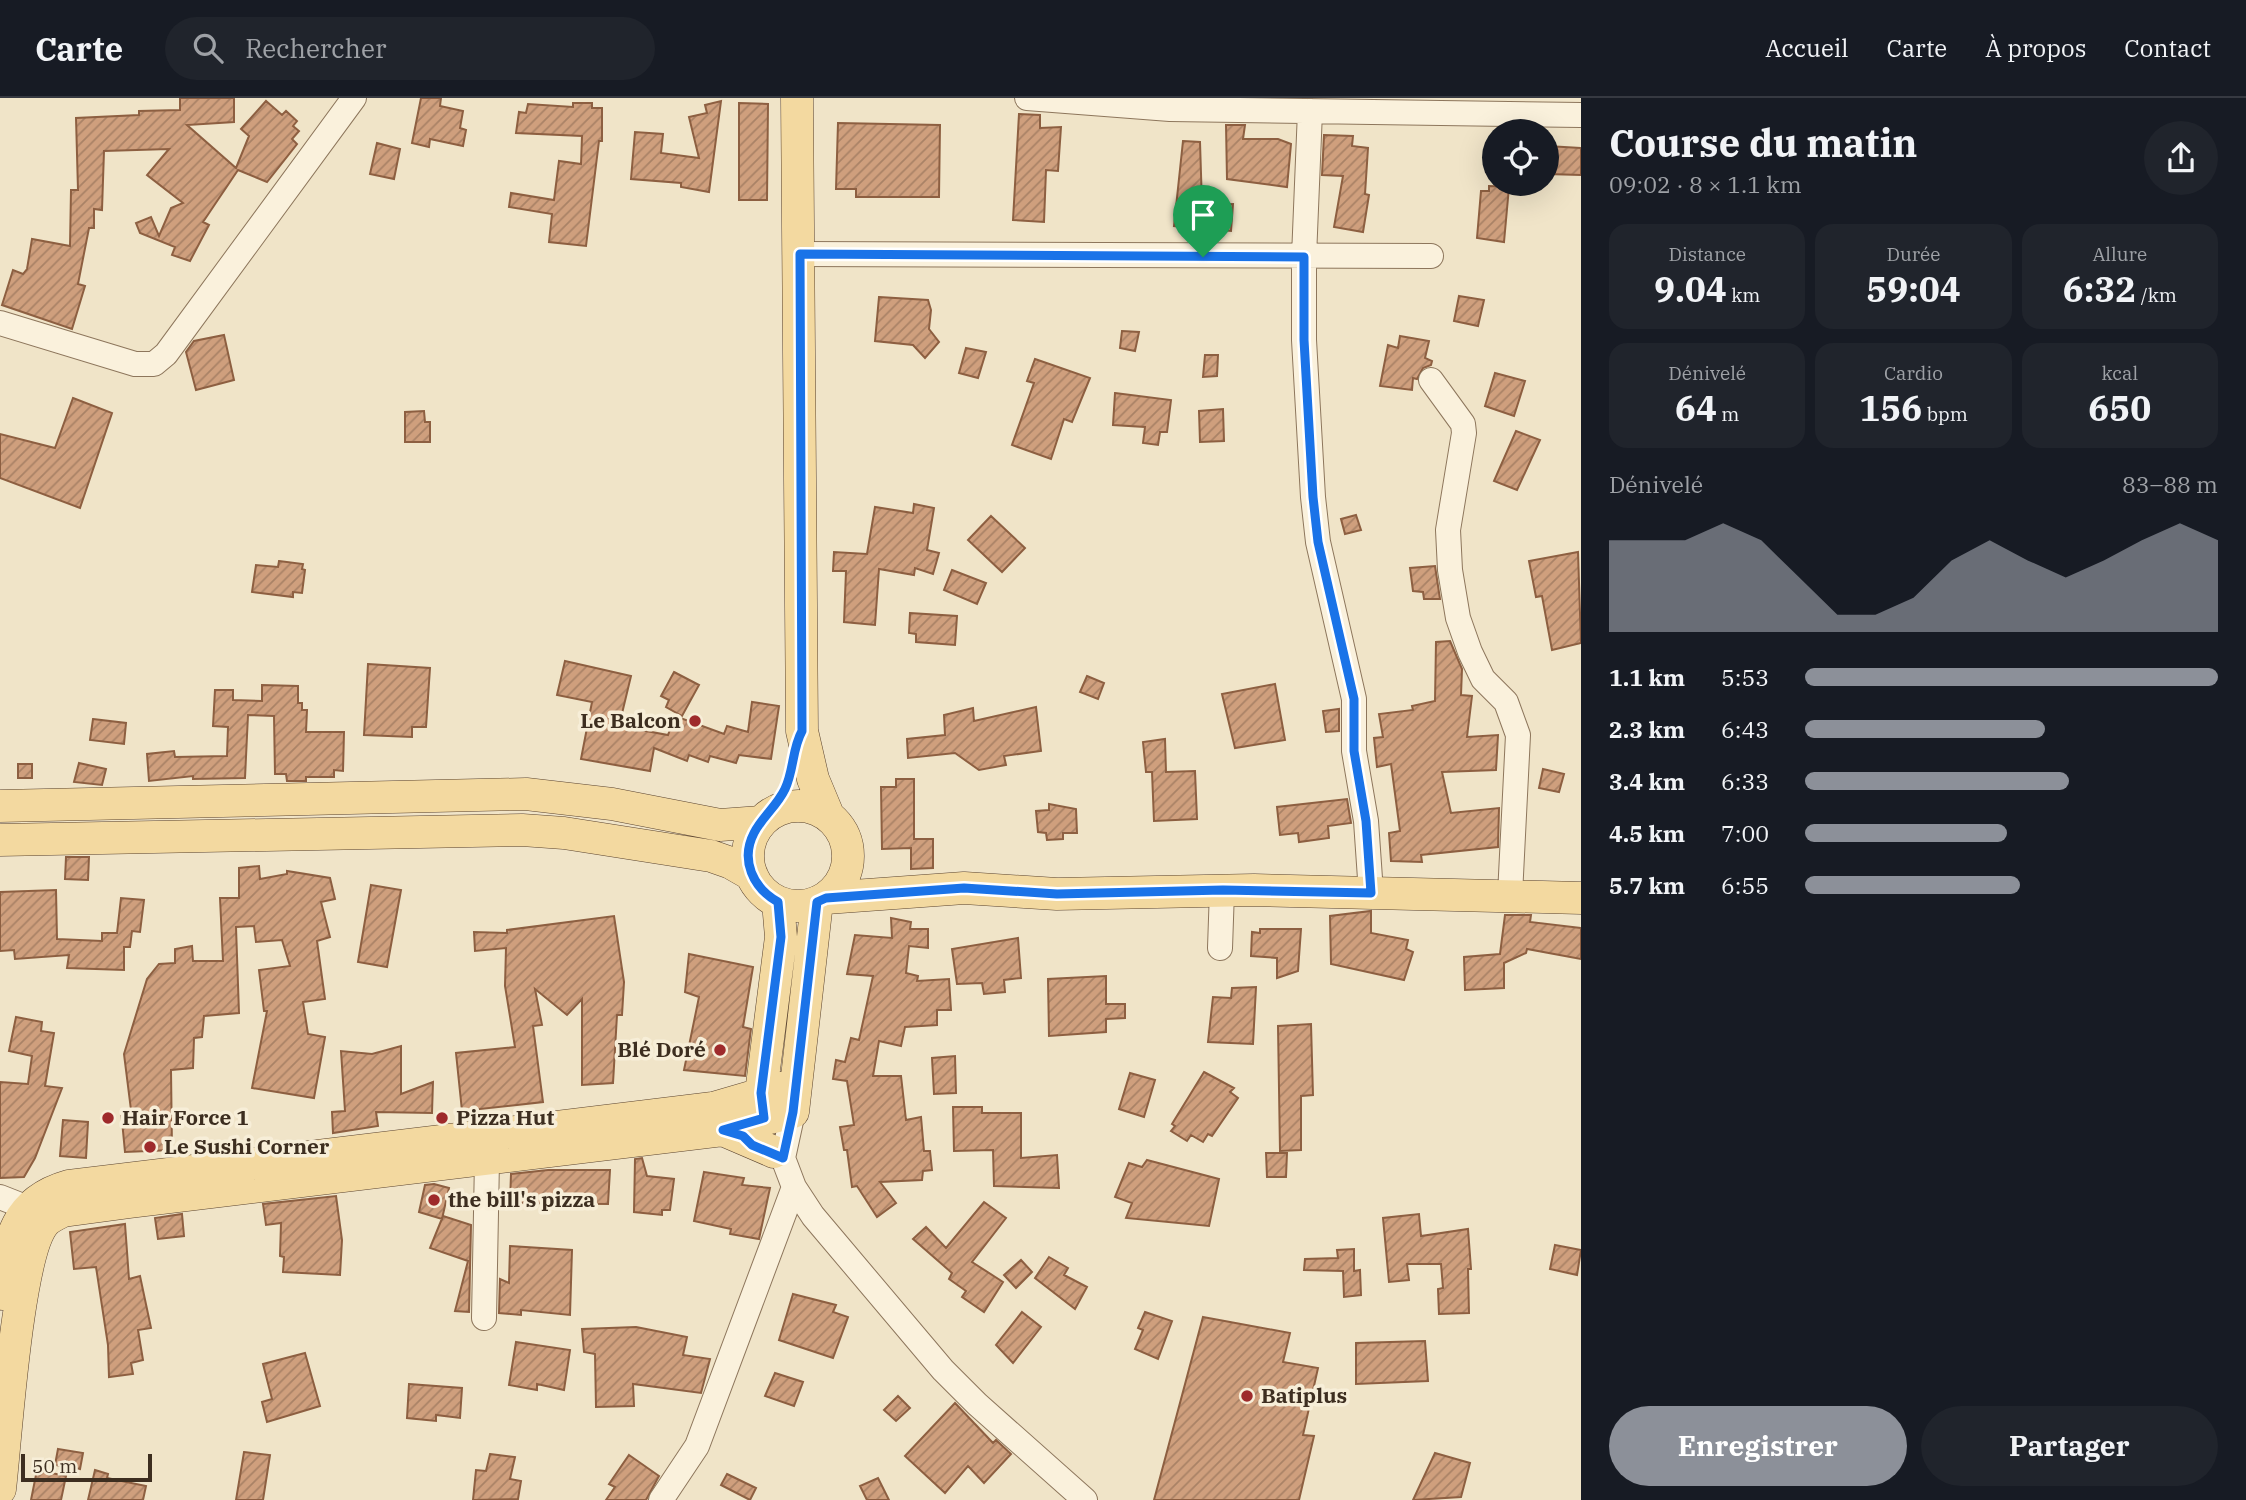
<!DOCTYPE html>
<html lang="fr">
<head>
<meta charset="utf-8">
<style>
	body { margin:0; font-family:"IBM Plex Serif",serif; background:#20242c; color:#f1f3f6; height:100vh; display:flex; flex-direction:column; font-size:26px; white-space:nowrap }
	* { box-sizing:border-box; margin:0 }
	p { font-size:23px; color:#9ea1a6 }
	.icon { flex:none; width:38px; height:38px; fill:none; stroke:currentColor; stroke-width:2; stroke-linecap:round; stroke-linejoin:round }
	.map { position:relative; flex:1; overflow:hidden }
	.details { display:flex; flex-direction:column; background:#171b24; width:665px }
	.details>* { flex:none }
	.tools { position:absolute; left:1482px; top:21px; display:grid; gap:14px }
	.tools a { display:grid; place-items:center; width:77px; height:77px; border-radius:50%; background:#171b24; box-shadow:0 7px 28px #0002; font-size:35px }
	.scale { position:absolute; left:21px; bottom:18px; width:131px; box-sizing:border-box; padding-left:7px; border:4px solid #3d2e20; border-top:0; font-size:19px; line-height:24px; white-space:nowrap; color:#3d2e20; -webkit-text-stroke:5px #f7eed8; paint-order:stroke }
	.pin { position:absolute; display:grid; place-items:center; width:60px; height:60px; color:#fff; margin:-72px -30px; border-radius:50% 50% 50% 0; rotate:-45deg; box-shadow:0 0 7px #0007 }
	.pin .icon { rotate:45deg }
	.round { display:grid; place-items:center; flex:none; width:74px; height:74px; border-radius:37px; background:#20242c }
	.head { display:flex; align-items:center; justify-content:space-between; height:119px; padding:0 28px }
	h1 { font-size:38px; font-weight:800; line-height:52px }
	.stats { display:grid; grid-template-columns:repeat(3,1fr); gap:10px; height:119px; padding:7px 28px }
	.stats div { display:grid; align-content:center; border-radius:18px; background:#20242c; text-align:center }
	.stats b { font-size:35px; font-weight:800 }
	.stats small { font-size:19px; font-weight:400 }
	.stats p { font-size:19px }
	.chart { height:196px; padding:14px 28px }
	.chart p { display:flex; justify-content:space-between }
	.chart svg { width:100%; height:126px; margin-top:7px; fill:#8c9099; opacity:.7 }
	.action { display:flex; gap:14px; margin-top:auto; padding:14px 28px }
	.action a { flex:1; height:80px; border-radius:42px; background:#8c9099; color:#fff; font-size:28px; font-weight:800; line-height:80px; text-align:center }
	.action a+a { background:#20242c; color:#f1f3f6 }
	ul { padding:0 28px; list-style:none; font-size:23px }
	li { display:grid; grid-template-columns:112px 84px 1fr; align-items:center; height:52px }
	li i { height:18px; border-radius:9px; background:#8c9099 }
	header { display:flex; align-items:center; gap:42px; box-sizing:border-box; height:98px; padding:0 35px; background:#171b24; border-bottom:2px solid #363941 }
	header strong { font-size:33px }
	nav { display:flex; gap:38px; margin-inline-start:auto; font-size:24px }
	.search { width:490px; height:63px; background:#20242c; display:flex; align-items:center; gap:18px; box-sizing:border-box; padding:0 24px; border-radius:38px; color:#9ea1a6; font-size:26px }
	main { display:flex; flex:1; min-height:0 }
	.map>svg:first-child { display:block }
	.building { fill:url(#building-hatch); stroke:#8d5f41; stroke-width:2 }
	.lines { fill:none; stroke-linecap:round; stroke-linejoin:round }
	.minor-casing { stroke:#8d765c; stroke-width:26 }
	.major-casing { stroke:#5b4430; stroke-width:33 }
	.minor { stroke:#faf1dc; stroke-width:24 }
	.major { stroke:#f3d9a0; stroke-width:32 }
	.route-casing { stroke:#fff; stroke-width:14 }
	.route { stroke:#1a73e8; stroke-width:9 }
	.poi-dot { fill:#9e2a2b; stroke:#f7eed8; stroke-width:2.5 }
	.labels { text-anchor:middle; stroke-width:7; stroke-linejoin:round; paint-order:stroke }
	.poi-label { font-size:21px; font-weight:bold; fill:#3d2e20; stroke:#f7eed8; text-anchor:start }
</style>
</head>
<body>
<header>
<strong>Carte</strong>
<div class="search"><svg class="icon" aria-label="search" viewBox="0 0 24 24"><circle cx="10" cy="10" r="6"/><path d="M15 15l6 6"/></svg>Rechercher</div>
<nav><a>Accueil</a><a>Carte</a><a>À propos</a><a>Contact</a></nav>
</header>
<main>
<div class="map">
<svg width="1581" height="1402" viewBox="0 0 1581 1402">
	<defs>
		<pattern id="building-hatch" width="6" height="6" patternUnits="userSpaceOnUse" patternTransform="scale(1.75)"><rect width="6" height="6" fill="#cf9f7d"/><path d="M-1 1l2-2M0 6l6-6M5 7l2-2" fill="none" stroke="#a98266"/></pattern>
	</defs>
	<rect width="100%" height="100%" fill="#f0e4c8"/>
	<path class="building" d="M180,0H234V24L187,27L236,70L249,38L241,31L266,3L282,17L286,13L297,23L293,28L299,33L292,41L297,46L267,84L238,72L203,124L209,127L190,163L172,157L175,149L140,135L136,125L151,119L159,138L171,110L183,105L147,77L169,51L104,53L102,112L94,111V130H89L78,186L85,188L72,231L2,207L13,172L23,176L27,171L32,141L70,148L71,92H78L76,20L139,17V13L180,12Z
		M421,0H441L440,8L463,13L460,30L466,32L463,48L430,41L429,49L412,45Z
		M721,3L709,94L681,89V85L631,81L635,34L663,36L661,55L699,60L689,19L707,15L705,7Z
		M573,5H592V10H602V43H599L586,148L549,144L552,116L509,109L511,95L554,102L559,63L581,66L582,38L516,35L519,14L526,15L528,6L573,9Z
		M739,5L768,6L767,102H739Z
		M1019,16L1040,17V30L1061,29L1058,73L1046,72L1044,124L1013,122Z
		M838,25L940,27L939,99H856V91H836Z
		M1226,27H1245L1243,41H1278L1291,46L1287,89L1227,81Z
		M1324,37L1353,38L1352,48L1368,50L1365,96L1369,97L1363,134L1334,129L1343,78L1322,77Z
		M1183,43L1200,44L1202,107L1233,106L1231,133L1174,128Z
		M377,45L400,51L394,81L370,76Z
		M1547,48L1581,50V77L1547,76Z
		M1489,88L1509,89L1504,144L1477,140L1481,93H1489Z
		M1459,198L1484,202L1478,228L1454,223Z
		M879,199L928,202L931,212L929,231L939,244L925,260L913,247L875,243Z
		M1122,233L1139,234L1135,253L1120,250Z
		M224,237L234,282L196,292L186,254L194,243Z
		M1400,238L1429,243L1425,260L1432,263L1431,267L1423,270L1417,281L1413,280L1412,292L1380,288L1388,247L1398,250Z
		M966,250L986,254L978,280L959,275Z
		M1205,257H1218L1217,278L1203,279Z
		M1035,261L1090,280L1072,324L1064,321L1051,361L1012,347L1034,285L1027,283Z
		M1495,275L1525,283L1514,318L1485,308Z
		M1115,295L1171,302L1167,334H1160L1158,347L1143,345L1145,329L1113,327Z
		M73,300L112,315L80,410L0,380V336L55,350Z
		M1223,311L1224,343L1200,344L1199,313Z
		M424,313L425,324H430V344H405V314Z
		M1516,333L1540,342L1517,392L1494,383Z
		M914,406L934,410L927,452L939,455L933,476L915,470L914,477L879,471L875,527L844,524L846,473H833L834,454L867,456L875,409L913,415Z
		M1356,417L1361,432L1345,436L1341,421Z
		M991,418L1025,450L1002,474L968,442Z
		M1578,454L1581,545L1552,552L1542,498L1536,499L1529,463Z
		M279,463L303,466L302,471L305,472L302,495L293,494V499L252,494L256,467L278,469Z
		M1435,468L1440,501H1424L1423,494L1413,493L1410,470Z
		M952,472L986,485L977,506L944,492Z
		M910,515L957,518L955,547L916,544V536L909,535Z
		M1450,543L1462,571L1461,597L1472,598L1467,639L1498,637L1496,672L1442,674L1451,715L1499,710L1498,749L1421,757L1422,764L1391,763L1389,735L1400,733L1391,666L1377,669L1374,640L1383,639L1379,616L1413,612L1412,608L1435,603L1436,544Z
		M565,563L631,578L619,628L668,637L675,618L724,636L727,628L748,634L752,604L779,608L771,661L739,657L736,665L710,658L708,664L689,657L687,663L654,650L650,673L581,661L592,604L557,597Z
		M368,566L430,570L426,629H412V639L364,637Z
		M674,574L699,587L682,618L666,609L669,602L661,598Z
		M1087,578L1104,585L1098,601L1080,594Z
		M1275,586L1285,642L1235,650L1222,596Z
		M262,587L298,588V605H302V612H307L306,634H344L343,673L334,672V679H306V683H287L286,676H275L274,618L248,617L245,680L193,681V678L149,683L147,656L174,653L175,659L227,658L228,629L213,628L215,592H233V602L262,603Z
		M1036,609L1041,653L1004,658L1006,667L979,672L955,655L908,660L907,641L945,637L944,617L973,610L974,623Z
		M1339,611V633L1326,634L1323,613Z
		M93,621L126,625L124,646L90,642Z
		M1165,641L1166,674L1195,673L1197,721L1154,723L1152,674H1146L1143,644Z
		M79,665L106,671L102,687L74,684Z
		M18,666H32V680H18Z
		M1543,671L1564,676L1559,694L1539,690Z
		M896,681H914V741H933V770L911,771V750L882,751L881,689H896Z
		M1347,701L1351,725L1328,728L1329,740L1299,744L1298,735L1280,737L1277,709Z
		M1049,706L1076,711L1077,735H1063V741L1047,742L1046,735L1038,734L1036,713L1049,712Z
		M66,759H89L88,782L65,781Z
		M259,768L260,781L287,776V773L330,780L335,801L321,804L330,839L317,843L325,901L303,904L308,936L325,939L314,1000L252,990L267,913H264L259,872L290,868L282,842L256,844L254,828L236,829L239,915L204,918L202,939L194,940L193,970L171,972L172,1052L125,1054L121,1012H131L124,956L147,881L159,866L175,865V851L192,848L193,863H223L220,800H239V770Z
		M371,787L401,792L387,869L358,864Z
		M56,792L57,841L102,843V835H117L121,800L144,802L140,834L132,833L130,849H124V872L67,870L69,857L15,861L14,852L0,853V794Z
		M1371,813V835L1408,842L1406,851L1413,854L1404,882L1331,866L1330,818Z
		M1505,817H1531L1530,824L1581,830V861L1527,851L1526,855L1504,865V890L1465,892L1464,859L1500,856Z
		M614,818L624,884L622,917H617L613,985L582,987V901L567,917L535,891L542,927L533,928L543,1004L462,1013L456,955L515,949L505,888L506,850L475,853L474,834L507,835V832Z
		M891,820L911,824L910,831H928V850L909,848L906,875L918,878L917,883L949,881L951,912H937V927L905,929L901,948L879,943L873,978H901L906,1022L921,1019L924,1053H930L932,1072L923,1073L922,1082L880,1084L896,1105L877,1119L857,1088L852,1089L847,1052H844L840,1029L854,1027L847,983L833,981L836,962L845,964L851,940L859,942L873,878L847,876L855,837L892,840Z
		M1260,831H1301L1298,873L1277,880V860L1251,858L1252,834L1260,835Z
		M1018,840L1021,880L1004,882L1005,894L984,896L982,885L957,886L952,851Z
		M689,856L753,869L743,929L751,931L745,978L684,972L699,899L685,894Z
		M1106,878V906H1125V920L1106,921V934L1049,938L1048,881Z
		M1256,889L1253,946L1208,944L1213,899L1231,900L1232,890Z
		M16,919L42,924L41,933L54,935L45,988L62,990L35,1060L24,1079L0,1080V984L28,986L32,958L9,953Z
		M1311,926L1313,997L1301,998V1052L1280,1053L1278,928Z
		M401,948V996L433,984L432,1015L376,1014L378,1028L333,1035L332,1014L345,1013L341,953L372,956Z
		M955,958L956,995L934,996L932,960Z
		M1204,974L1234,990L1230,994L1238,1000L1212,1038L1208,1036L1203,1044L1191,1037L1187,1043L1171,1033L1175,1028L1172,1026Z
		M1130,975L1155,982L1144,1019L1119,1011Z
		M953,1009H982V1015H1021V1060L1057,1057L1059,1090L994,1088L993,1052L954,1053Z
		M63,1022L88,1024L86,1060L60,1058Z
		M1266,1055H1287L1286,1079H1267Z
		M642,1060L647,1078L674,1081L670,1112H662V1117L634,1114L635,1061Z
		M1147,1062L1219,1081L1209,1128L1126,1120L1132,1105L1115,1099L1129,1065L1142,1069Z
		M548,1072H610L608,1106L510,1105L511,1076Z
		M704,1074L744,1080L742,1087L770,1090L759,1141L730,1136L731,1131L694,1123Z
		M434,1086L449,1090L442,1121L419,1114L425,1087Z
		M336,1098L342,1142L340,1177L283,1174L284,1159L280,1158L281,1125L266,1127L263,1106Z
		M984,1104L1006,1120L972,1164L1003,1184L984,1214L962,1199L966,1193L949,1181L952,1175L913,1141L926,1129L946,1150Z
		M182,1116L184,1138L158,1141L155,1120Z
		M1419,1116L1421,1138L1468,1131L1471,1171H1468L1469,1215L1439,1216L1438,1191L1443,1190L1441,1166H1407L1409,1182L1389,1184L1383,1120Z
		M443,1118L471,1127L469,1214L455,1213L468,1163L430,1150Z
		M125,1126L129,1181L140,1178L151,1230L138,1232L143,1262L131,1265L133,1276L109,1279L108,1247L96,1169L74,1171L70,1134Z
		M1555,1147L1581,1152L1577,1177L1550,1171Z
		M510,1148L572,1152L570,1217L521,1212V1217L499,1215L500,1181L509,1185Z
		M1354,1151V1173L1360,1172L1361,1197L1344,1199L1343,1173L1304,1172L1305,1161L1338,1160L1337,1152Z
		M1049,1159L1068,1170L1064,1177L1087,1189L1075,1211L1035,1180Z
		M1021,1162L1032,1174L1016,1190L1004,1177Z
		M793,1196L836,1207L833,1214L848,1219L833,1260L779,1242Z
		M1022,1214L1041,1229L1013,1265L996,1247Z
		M1145,1214L1172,1223L1158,1261L1135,1251L1143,1232L1138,1230Z
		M1203,1219L1290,1235L1283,1264L1318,1270L1303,1337L1314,1338L1299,1402H1154Z
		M636,1229L687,1239L683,1257L710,1261L701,1295L633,1286L634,1308L596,1309L595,1256L584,1254L582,1231Z
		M1425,1243L1428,1283L1356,1286V1245Z
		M516,1244L570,1252L564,1292L537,1286V1292L509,1287Z
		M305,1255L320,1308L267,1324L262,1304L272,1301L263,1266Z
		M775,1275L803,1284L794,1308L765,1298Z
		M409,1286L462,1290L460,1320L436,1317V1323L407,1320Z
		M898,1298L910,1310L896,1323L884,1312Z
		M955,1305L993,1345L996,1342L1011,1356L984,1385L968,1368L945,1395L905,1358Z
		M58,1351L83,1355L80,1371L55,1367Z
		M244,1354L270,1357L263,1402H236Z
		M1435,1355L1470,1365L1461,1399L1413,1402Z
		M490,1356L515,1359L510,1381L521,1383L518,1401L473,1402L476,1372L486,1373Z
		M629,1357L659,1378L646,1402H606L615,1389L609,1386Z
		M37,1372L66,1378L61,1402H31Z
		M95,1372L108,1376L107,1380L146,1388L143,1402H88Z
		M727,1376L756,1390L750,1402L721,1387Z
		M878,1380L889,1402H867L860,1388Z"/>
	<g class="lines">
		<g class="minor-casing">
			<path id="minor" d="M1027,0L1170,11L1581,17
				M1310,13L1304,159V242L1313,399L1318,444L1354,601V653L1366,723L1371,795
				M800,156L1431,158
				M0,225L135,266H154L166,256L354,0
				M1431,282L1463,326L1464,335L1448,432L1450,472L1458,520L1470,554L1483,581L1506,604L1518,637L1510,797
				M1220,850L1222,792
				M793,1014L783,1060L794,1089L813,1118L943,1272L977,1306L1085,1402
				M0,1099L28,1110L42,1122
				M484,1220L487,1062
				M661,1402L697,1348L794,1089"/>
		</g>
		<g class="major-casing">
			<path id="major" d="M797,0L802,633L813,681L828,717
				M748 758a50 50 0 1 1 100 0a50 50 0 1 1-100 0Z
				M0,708L526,696L612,706L720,727L761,724
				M0,742L522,732L564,735L711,758L731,765L752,777
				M826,800L964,790L1057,796L1254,792L1581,800
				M763,1014L761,995L781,839L778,804
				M723,1032L774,1054
				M2,1196C9,1145 12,1104 69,1088L713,1010L796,986
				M0,1391C6,1341 17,1155 45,1124C50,1119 57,1116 63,1113L130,1104L723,1032L793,1014L817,804"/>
		</g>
		<use href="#minor" class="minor"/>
		<use href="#major" class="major"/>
	</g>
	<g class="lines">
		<g class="route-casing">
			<path id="route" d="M800,156L1304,159V242L1313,399L1318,444L1354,601V653L1366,723L1371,795L1223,792L1057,796L964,790L826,800L817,804L793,1014L783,1060L752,1047L743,1038L723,1032L764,1020L761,995L781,839L778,804C753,790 740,762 754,735C762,719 777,708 785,691C794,672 792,651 802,633Z"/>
		</g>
		<use href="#route" class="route"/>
	</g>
	<g class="poi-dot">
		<circle cx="695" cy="623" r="7"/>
		<circle cx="720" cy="952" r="7"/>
		<circle cx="108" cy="1020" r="7"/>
		<circle cx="442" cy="1020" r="7"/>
		<circle cx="150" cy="1049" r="7"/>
		<circle cx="434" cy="1102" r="7"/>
		<circle cx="1247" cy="1298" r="7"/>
	</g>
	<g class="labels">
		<g class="poi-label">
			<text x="681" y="630" text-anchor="end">Le Balcon</text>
			<text x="706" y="959" text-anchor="end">Blé Doré</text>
			<text x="122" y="1027">Hair Force 1</text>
			<text x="456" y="1027">Pizza Hut</text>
			<text x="164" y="1056">Le Sushi Corner</text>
			<text x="448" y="1109">the bill's pizza</text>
			<text x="1261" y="1305">Batiplus</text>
		</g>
	</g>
</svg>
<div class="tools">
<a><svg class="icon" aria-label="locate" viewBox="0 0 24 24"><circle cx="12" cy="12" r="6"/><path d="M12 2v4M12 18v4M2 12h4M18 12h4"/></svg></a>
</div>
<div class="scale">50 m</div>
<div class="pin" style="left:1203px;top:159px;background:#1e9e55"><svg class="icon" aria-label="arrive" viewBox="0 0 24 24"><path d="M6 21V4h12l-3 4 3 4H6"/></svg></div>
</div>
<section class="details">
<div class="head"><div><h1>Course du matin</h1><p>09:02 · 8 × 1.1 km</p></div><a class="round"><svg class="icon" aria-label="share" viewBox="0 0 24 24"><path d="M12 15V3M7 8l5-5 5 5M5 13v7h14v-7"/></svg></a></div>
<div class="stats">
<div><p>Distance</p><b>9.04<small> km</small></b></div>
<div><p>Durée</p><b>59:04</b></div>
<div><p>Allure</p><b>6:32<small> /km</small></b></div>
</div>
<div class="stats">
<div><p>Dénivelé</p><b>64<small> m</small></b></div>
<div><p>Cardio</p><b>156<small> bpm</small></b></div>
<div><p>kcal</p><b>650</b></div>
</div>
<div class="chart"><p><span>Dénivelé</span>83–88 m</p>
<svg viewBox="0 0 160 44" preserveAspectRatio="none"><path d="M0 44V12L10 12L20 12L30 6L40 12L50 25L60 38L70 38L80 32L90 19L100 12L110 19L120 25L130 19L140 12L150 6L160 12V44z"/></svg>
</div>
<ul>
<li><b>1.1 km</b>5:53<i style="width:100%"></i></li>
<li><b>2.3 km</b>6:43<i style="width:58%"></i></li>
<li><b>3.4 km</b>6:33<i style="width:64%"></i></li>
<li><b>4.5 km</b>7:00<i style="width:49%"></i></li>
<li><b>5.7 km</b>6:55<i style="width:52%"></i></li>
</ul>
<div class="action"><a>Enregistrer</a><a>Partager</a></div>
</section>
</main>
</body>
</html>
